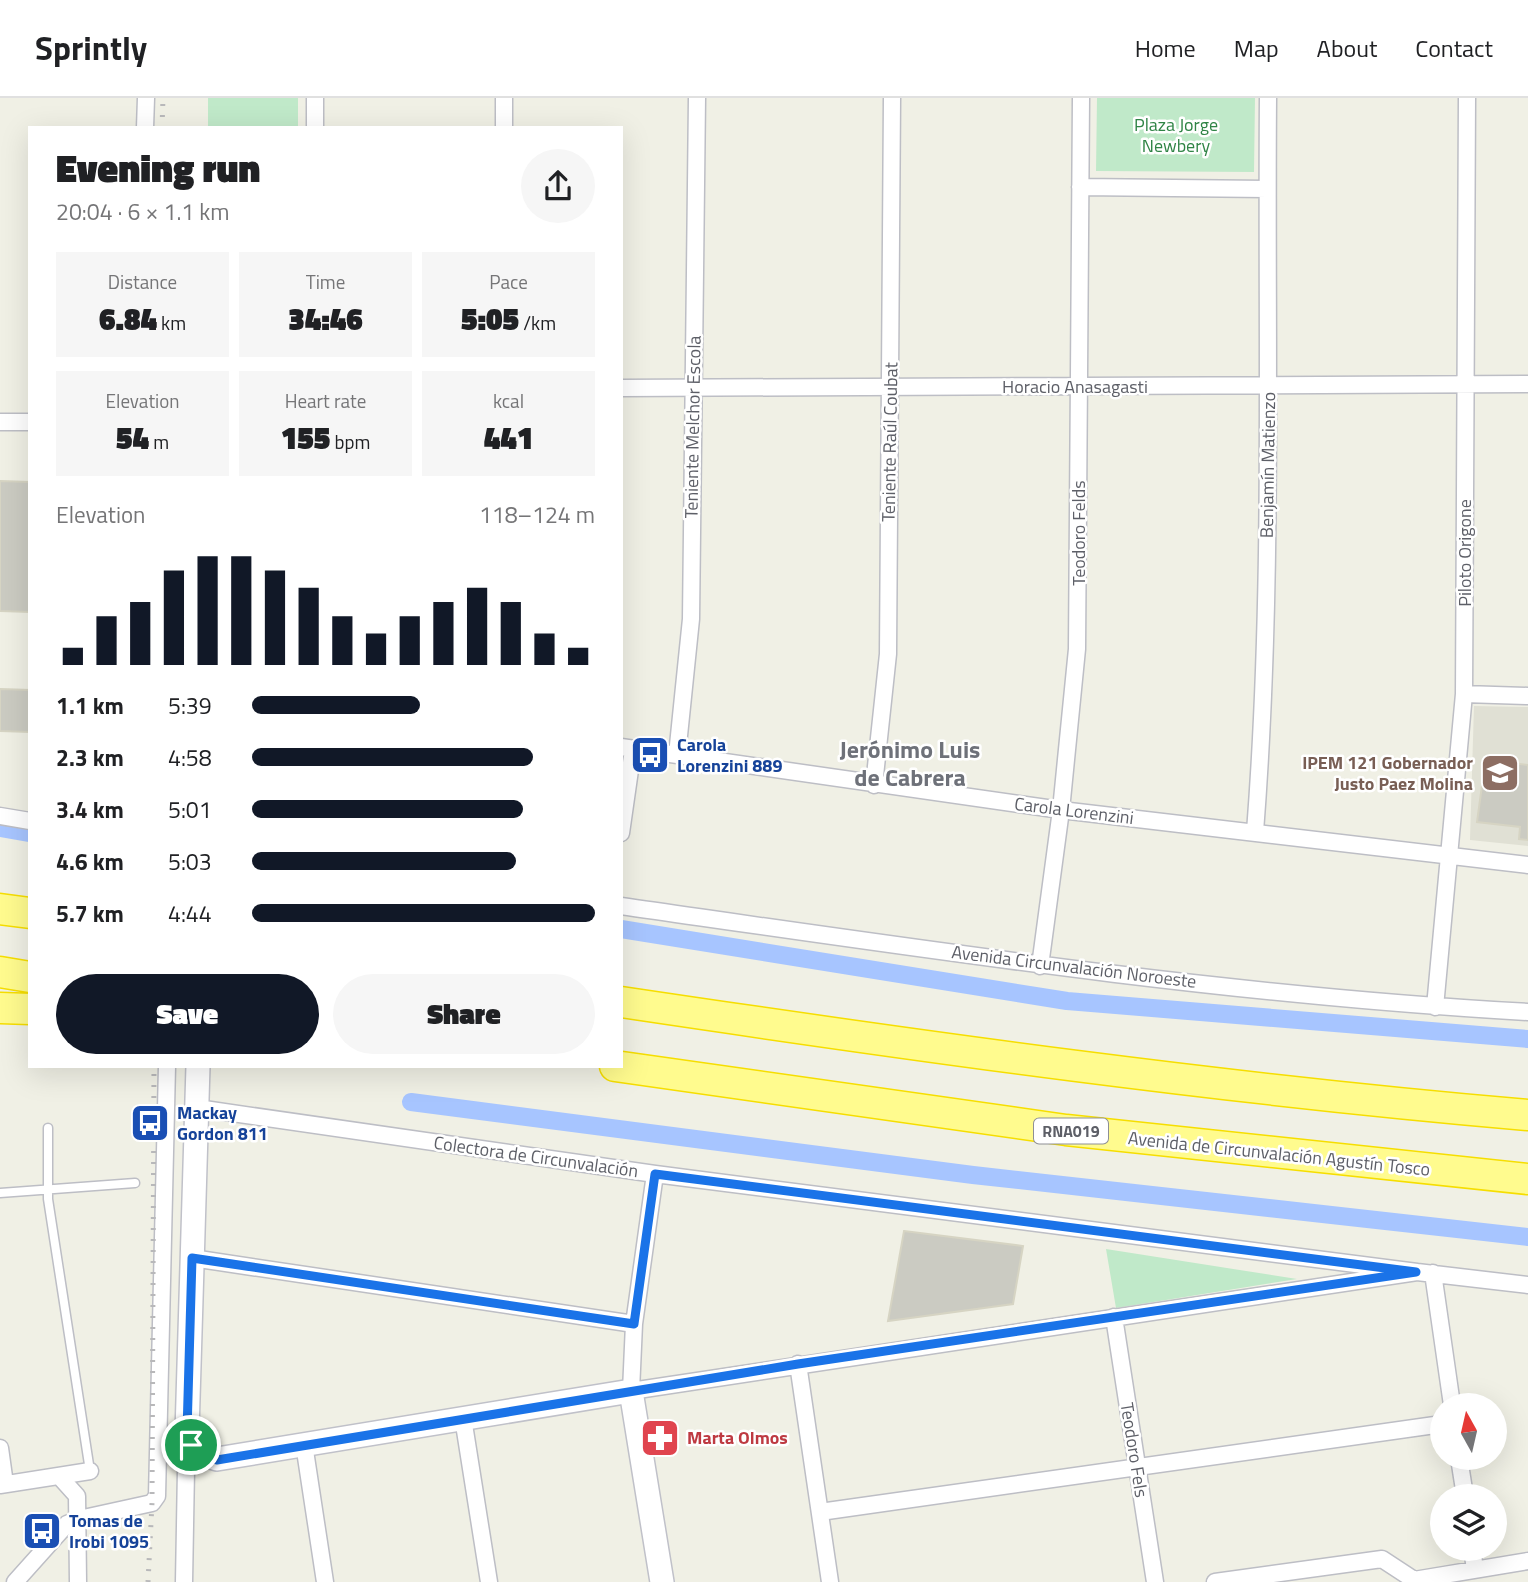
<!DOCTYPE html>
<html lang="en">
<head>
<meta charset="utf-8">
<style>
	body { margin:0; font-family:"Titillium Web",sans-serif; background:#f6f6f6; color:#202124; height:100vh; display:flex; flex-direction:column; font-size:26px; white-space:nowrap }
	* { box-sizing:border-box; margin:0 }
	p { font-size:23px; color:#757577 }
	.icon { flex:none; width:38px; height:38px; fill:none; stroke:currentColor; stroke-width:2; stroke-linecap:round; stroke-linejoin:round }
	.map { position:relative; flex:1; overflow:hidden }
	.panel { position:absolute; left:28px; top:28px; width:595px; height:942px; display:flex; flex-direction:column; background:#fff; border-radius:0px; box-shadow:0 7px 28px #0002 }
	.panel>* { flex:none }
	.needle { width:46px; rotate:352deg }
	.buttons { position:absolute; left:1430px; top:1295px; display:grid; gap:14px }
	.buttons a { display:grid; place-items:center; width:77px; height:77px; border-radius:50%; background:#fff; box-shadow:0 7px 28px #0002; font-size:35px }
	.pin { position:absolute; display:grid; place-items:center; width:60px; height:60px; color:#fff; margin:-30px; border:4px solid #fff; border-radius:50%; box-shadow:0 2px 7px #0007 }
	.round { display:grid; place-items:center; flex:none; width:74px; height:74px; border-radius:37px; background:#f6f6f6 }
	.head { display:flex; align-items:center; justify-content:space-between; height:119px; padding:0 28px }
	h1 { font-size:38px; font-weight:800; line-height:52px }
	.figures { display:grid; grid-template-columns:repeat(3,1fr); gap:10px; height:119px; padding:7px 28px }
	.figures div { display:grid; align-content:center; border-radius:0px; background:#f6f6f6; text-align:center }
	.figures b { font-size:30px; font-weight:800 }
	.figures small { font-size:19px; font-weight:400 }
	.figures p { font-size:19px }
	.chart { height:196px; padding:14px 28px }
	.chart p { display:flex; justify-content:space-between }
	.chart svg { width:100%; height:126px; margin-top:7px; stroke:#111827; stroke-width:6 }
	.button { display:flex; gap:14px; margin-top:auto; padding:14px 28px }
	.button a { flex:1; height:80px; border-radius:42px; background:#111827; color:#fff; font-size:28px; font-weight:800; line-height:80px; text-align:center }
	.button a+a { background:#f6f6f6; color:#202124 }
	ul { padding:0 28px; list-style:none; font-size:23px }
	li { display:grid; grid-template-columns:112px 84px 1fr; align-items:center; height:52px }
	li i { height:18px; border-radius:9px; background:#111827 }
	header { display:flex; align-items:center; gap:42px; box-sizing:border-box; height:98px; padding:0 35px; background:#fff; border-bottom:2px solid #e0e0e0 }
	header strong { font-size:33px }
	nav { display:flex; gap:38px; margin-inline-start:auto; font-size:24px }
	.map>svg:first-child { display:block }
	.education { fill:#e0e0d4 }
	.green { fill:#c0e9c9 }
	.lines { fill:none; stroke-linecap:round; stroke-linejoin:round }
	.canal { stroke:#a7c5ff; stroke-width:18 }
	.building { fill:#cbcbc2; stroke:#d6d4c3; stroke-width:2 }
	.lane-casing { stroke:#bdbec5; stroke-width:11 }
	.street-casing { stroke:#bdbec5; stroke-width:19 }
	.secondary-casing { stroke:#c0c1c9; stroke-width:26 }
	.highway-casing { stroke:#f6de00; stroke-width:33 }
	.lane { stroke:#fff; stroke-width:8 }
	.street { stroke:#fff; stroke-width:16 }
	.secondary { stroke:#fff; stroke-width:23 }
	.highway { stroke:#fffb8e; stroke-width:30 }
	.rail { stroke:#b8b8ba; stroke-width:5; stroke-dasharray:2 9; stroke-linecap:butt }
	.route-casing { stroke:#fff; stroke-width:14 }
	.route { stroke:#1a73e8; stroke-width:9 }
	.labels { text-anchor:middle; stroke-width:5; stroke-linejoin:round; paint-order:stroke }
	.shield { fill:#fff; stroke:#8e8f95; stroke-width:2 }
	.shield-label { font-size:16px; font-weight:bold; fill:#5d5f67 }
	.park-label { font-size:18px; fill:#2f8445; stroke:#fff }
	.street-label { font-size:18px; fill:#5d5f67; stroke:#fff }
	.transit-label { font-size:18px; font-weight:bold; fill:#164399; stroke:#fff; text-anchor:start }
	.education-label { font-size:18px; font-weight:bold; fill:#785e54; stroke:#fff; text-anchor:end }
	.health-label { font-size:18px; font-weight:bold; fill:#be3a42; stroke:#fff; text-anchor:start }
	.district-label { font-size:24px; font-weight:bold; fill:#6e7179; stroke:#fff }
</style>
</head>
<body>
<header>
<strong>Sprintly</strong>
<nav><a>Home</a><a>Map</a><a>About</a><a>Contact</a></nav>
</header>
<div class="map">
<svg width="1528" height="1484" viewBox="0 0 1528 1484">
	<rect width="100%" height="100%" fill="#f0f0e5"/>
	<path class="education" d="M1474,608L1528,609V748L1470,742Z"/>
	<path class="green" d="M208,0H298V30H208Z
		M1097,0H1255L1254,74L1096,73Z
		M1106,1151L1297,1181L1116,1210Z"/>
	<g class="lines">
		<path class="canal" d="M0,730L30,735
			M621,831L1067,903L1528,941
			M411,1004L973,1077L1528,1139"/>
	</g>
	<path class="building" d="M0,383L30,384V514L0,513Z
		M0,591L30,592V634L0,633Z
		M1512,665L1528,667V742L1519,741L1520,729L1477,724L1483,680L1509,683Z
		M904,1133L1023,1148L1013,1206L888,1223Z"/>
	<g class="lines">
		<g class="lane-casing">
			<path id="lane" d="M48,1030V1101L90,1373
				M0,1095L135,1085"/>
		</g>
		<g class="street-casing">
			<path id="street" d="M315,0V30
				M504,0V30
				M145,30L146,0
				M1080,89L1267,91
				M621,290L1528,286
				M0,324H30
				M1464,596L1528,598
				M621,649L1061,712L1528,767
				M677,657L691,521L697,0
				M874,687L888,556L892,0
				M0,718L30,723
				M1255,734C1274,490 1266,245 1268,0
				M621,735L633,651
				M621,808C922,851 1224,897 1528,914
				M1040,868L1061,712L1077,551L1081,0
				M1435,909L1464,596L1467,0
				M197,1010L655,1076L1417,1174
				M655,1076L634,1226L631,1293L1417,1174L1528,1187
				M192,1160L634,1226
				M1433,1175L1452,1307
				M1114,1219L1155,1484
				M798,1266L830,1484
				M463,1320L489,1484
				M304,1346L325,1484
				M0,1350L5,1386
				M1459,1360L1465,1398
				M59,1378L77,1398L78,1484
				M0,1387L90,1373
				M820,1414L1442,1326
				M1472,1451L1475,1471
				M15,1484L67,1426L79,1421L152,1405L157,1398L167,968
				M184,1484L186,1371L191,1347
				M1215,1484L1382,1461L1414,1482L1528,1463"/>
		</g>
		<g class="secondary-casing">
			<path id="secondary" d="M198,968L187,1334C192,1351 200,1356 217,1361L631,1293L662,1484"/>
		</g>
		<g class="highway-casing">
			<path id="highway" d="M0,811L30,815
				M0,874L30,879
				M621,904C923,949 1224,991 1528,1017
				M0,910L30,911
				M615,968L1066,1032L1528,1081"/>
		</g>
		<use href="#lane" class="lane"/>
		<use href="#street" class="street"/>
		<use href="#secondary" class="secondary"/>
		<use href="#highway" class="highway"/>
		<path class="rail" d="M162,30L163,0
			M148,1484L152,1405L154,968"/>
	</g>
	<g class="lines">
		<g class="route-casing">
			<path id="route" d="M655,1076L1416,1174L798,1266L217,1362C200,1356 192,1351 187,1334L192,1160L634,1226Z"/>
		</g>
		<use href="#route" class="route"/>
	</g>
	<defs>
		<g id="bus-square" transform="scale(2.0125)"><rect x="-9" y="-9" width="18" height="18" rx="4" fill="#1a4fb4" stroke="#fff"/><path d="M-5-6H5V4H4V6H2V4H-2V6H-4V4H-5ZM-3.5-4V0h7V-4ZM-3.5 1.2v1.5H-2V1.2ZM2 1.2v1.5H3.5V1.2Z" fill="#fff"/></g>
		<g id="school-square" transform="scale(2.0125)"><rect x="-9" y="-9" width="18" height="18" rx="4" fill="#8d6e63" stroke="#fff"/><path d="M0-5L7-2L0 1L-7-2ZM-4 1L0 2.5L4 1V4Q0 6-4 4Z" fill="#fff"/></g>
		<g id="pharmacy-square" transform="scale(2.0125)"><rect x="-9" y="-9" width="18" height="18" rx="4" fill="#e0444e" stroke="#fff"/><path d="M-2-6h4v4h4v4h-4v4h-4v-4h-4v-4h4Z" fill="#fff"/></g>
	</defs>
	<g fill-rule="evenodd">
		<use href="#bus-square" x="650" y="657"/>
		<use href="#school-square" x="1500" y="675"/>
		<use href="#bus-square" x="150" y="1025"/>
		<use href="#pharmacy-square" x="660" y="1340"/>
		<use href="#bus-square" x="42" y="1433"/>
	</g>
	<g class="labels">
		<rect class="shield" x="1034" y="1020.5" width="74" height="25" rx="5"/>
		<g class="shield-label">
			<text x="1071" y="1039">RNA019</text>
		</g>
		<g class="park-label">
			<text x="1176" y="33">Plaza Jorge<tspan x="1176" dy="21">Newbery</tspan></text>
		</g>
		<g class="street-label">
			<text x="1075" y="295">Horacio Anasagasti</text>
			<text transform="translate(693 329) rotate(-89)" y="6">Teniente Melchor Escola</text>
			<text transform="translate(890 344) rotate(-89)" y="6">Teniente Raúl Coubat</text>
			<text transform="translate(1268 367) rotate(-89)" y="6">Benjamín Matienzo</text>
			<text transform="translate(1079 435) rotate(-90)" y="6">Teodoro Felds</text>
			<text transform="translate(1465 455) rotate(-90)" y="6">Piloto Origone</text>
			<text transform="translate(1074 713) rotate(7)" y="6">Carola Lorenzini</text>
			<text transform="translate(1074 869) rotate(7)" y="6">Avenida Circunvalación Noroeste</text>
			<text transform="translate(1279 1056) rotate(6)" y="6">Avenida de Circunvalación Agustín Tosco</text>
			<text transform="translate(536 1059) rotate(8)" y="6">Colectora de Circunvalación</text>
			<text transform="translate(1134 1352) rotate(81)" y="6">Teodoro Fels</text>
		</g>
		<g class="transit-label">
			<text x="677" y="653">Carola<tspan x="677" dy="21">Lorenzini 889</tspan></text>
			<text x="177" y="1021">Mackay<tspan x="177" dy="21">Gordon 811</tspan></text>
			<text x="69" y="1429">Tomas de<tspan x="69" dy="21">Irobi 1095</tspan></text>
		</g>
		<g class="education-label">
			<text x="1473" y="671">IPEM 121 Gobernador<tspan x="1473" dy="21">Justo Paez Molina</tspan></text>
		</g>
		<g class="health-label">
			<text x="687" y="1346">Marta Olmos</text>
		</g>
		<g class="district-label">
			<text x="910" y="660">Jerónimo Luis<tspan x="910" dy="28">de Cabrera</tspan></text>
		</g>
	</g>
</svg>
<div class="buttons">
<a><svg class="needle" viewBox="-14 -14 28 28"><path d="M0-13l5 13h-10z" fill="#e53935"/><path d="M0 13l5-13h-10z" fill="#757577"/></svg></a>
<a><svg class="icon" aria-label="layers" viewBox="0 0 24 24"><path d="M12 4l9 5-9 5-9-5zM3 14l9 5 9-5"/></svg></a>
</div>
<div class="pin" style="left:191px;top:1347px;background:#1e9e55"><svg class="icon" aria-label="arrive" viewBox="0 0 24 24"><path d="M6 21V4h12l-3 4 3 4H6"/></svg></div>
<section class="panel">
<div class="head"><div><h1>Evening run</h1><p>20:04 · 6 × 1.1 km</p></div><a class="round"><svg class="icon" aria-label="share" viewBox="0 0 24 24"><path d="M12 15V3M7 8l5-5 5 5M5 13v7h14v-7"/></svg></a></div>
<div class="figures">
<div><p>Distance</p><b>6.84<small> km</small></b></div>
<div><p>Time</p><b>34:46</b></div>
<div><p>Pace</p><b>5:05<small> /km</small></b></div>
</div>
<div class="figures">
<div><p>Elevation</p><b>54<small> m</small></b></div>
<div><p>Heart rate</p><b>155<small> bpm</small></b></div>
<div><p>kcal</p><b>441</b></div>
</div>
<div class="chart"><p><span>Elevation</span>118–124 m</p>
<svg viewBox="0 0 160 44" preserveAspectRatio="none"><path d="M5 44V38M15 44V27M25 44V22M35 44V11M45 44V6M55 44V6M65 44V11M75 44V17M85 44V27M95 44V33M105 44V27M115 44V22M125 44V17M135 44V22M145 44V33M155 44V38"/></svg>
</div>
<ul>
<li><b>1.1 km</b>5:39<i style="width:49%"></i></li>
<li><b>2.3 km</b>4:58<i style="width:82%"></i></li>
<li><b>3.4 km</b>5:01<i style="width:79%"></i></li>
<li><b>4.6 km</b>5:03<i style="width:77%"></i></li>
<li><b>5.7 km</b>4:44<i style="width:100%"></i></li>
</ul>
<div class="button"><a>Save</a><a>Share</a></div>
</section>
</div>
</body>
</html>
